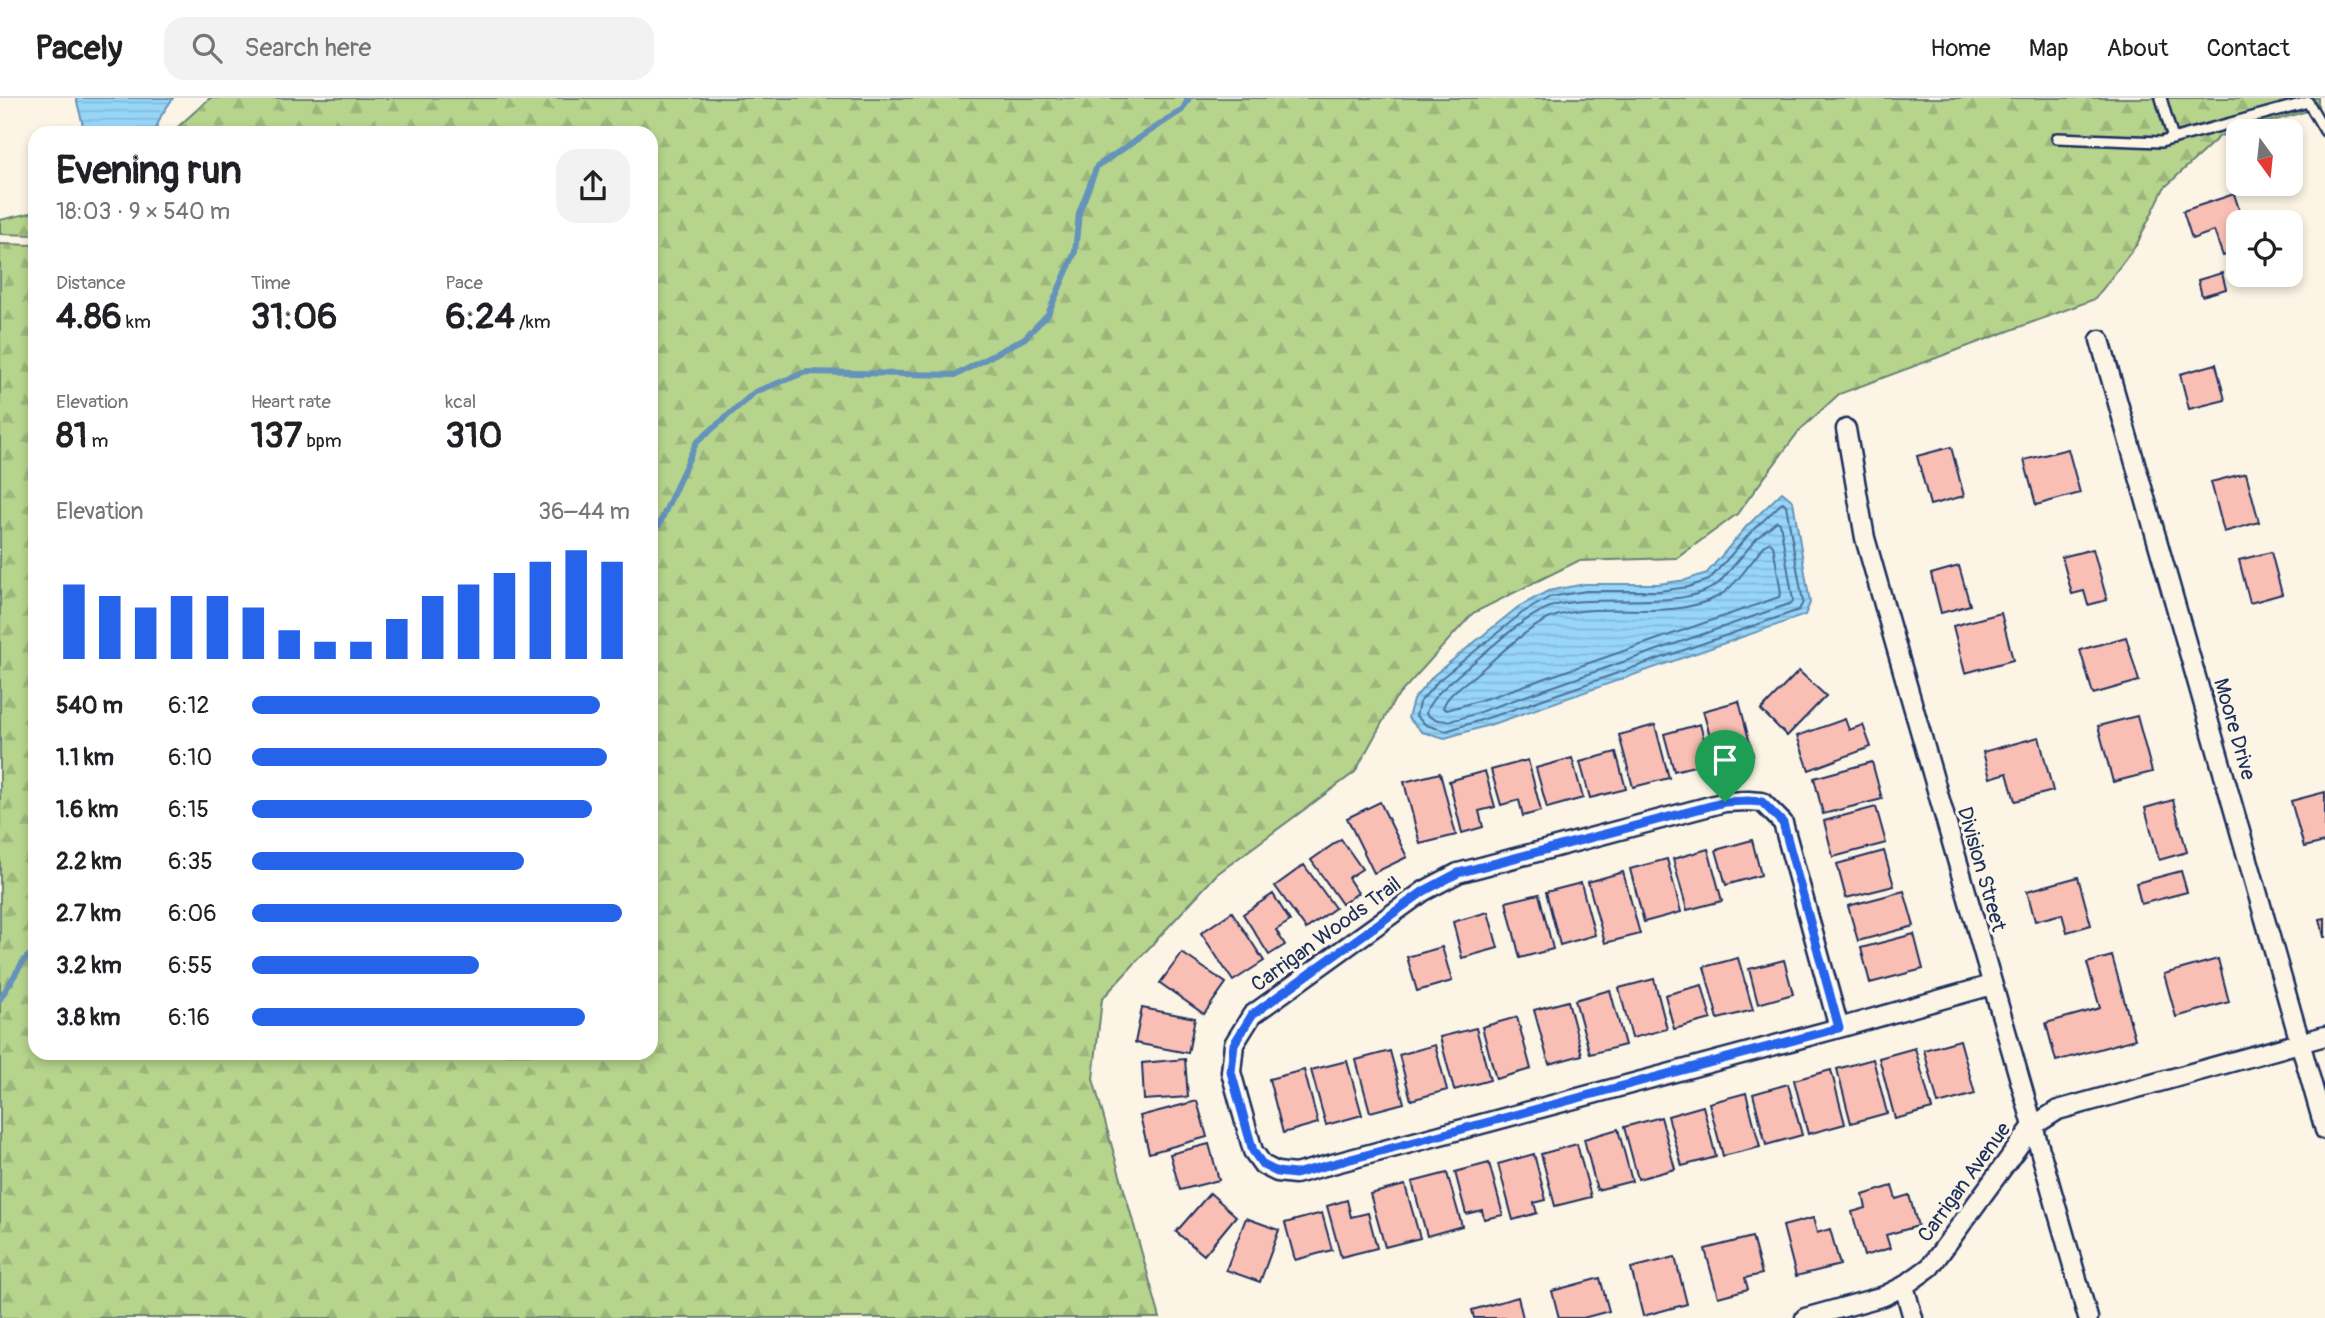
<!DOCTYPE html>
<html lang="en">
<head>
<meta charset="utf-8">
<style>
	body { margin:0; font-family:Pangolin,sans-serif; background:#f2f2f2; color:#202124; height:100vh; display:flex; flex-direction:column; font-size:26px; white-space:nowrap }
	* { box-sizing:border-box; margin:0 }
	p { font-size:23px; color:#757577 }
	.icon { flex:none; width:38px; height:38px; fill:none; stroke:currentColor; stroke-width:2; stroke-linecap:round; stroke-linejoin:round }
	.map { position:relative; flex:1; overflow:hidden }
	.drawer { position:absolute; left:28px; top:28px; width:630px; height:934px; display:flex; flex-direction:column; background:#fff; border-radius:21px; box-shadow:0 4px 10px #0003 }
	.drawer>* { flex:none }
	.needle { width:46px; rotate:165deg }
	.tools { position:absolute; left:2226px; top:21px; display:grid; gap:14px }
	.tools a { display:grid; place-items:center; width:77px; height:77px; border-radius:14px; background:#fff; box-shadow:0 4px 10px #0003; font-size:35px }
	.pin { position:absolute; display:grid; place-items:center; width:60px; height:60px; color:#fff; margin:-72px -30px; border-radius:50% 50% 50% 0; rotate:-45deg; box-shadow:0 0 7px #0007 }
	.pin .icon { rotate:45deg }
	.round { display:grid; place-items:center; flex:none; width:74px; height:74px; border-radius:21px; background:#f2f2f2 }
	.headline { display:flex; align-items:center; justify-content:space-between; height:119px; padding:0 28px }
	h1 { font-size:38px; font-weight:800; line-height:52px }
	.metrics { display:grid; grid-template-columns:repeat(3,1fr); gap:10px; height:119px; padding:7px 28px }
	.metrics div { display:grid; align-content:center }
	.metrics b { font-size:35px; font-weight:800 }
	.metrics small { font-size:19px; font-weight:400 }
	.metrics p { font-size:19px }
	.chart { height:196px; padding:14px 28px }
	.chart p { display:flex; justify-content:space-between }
	.chart svg { width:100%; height:126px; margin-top:7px; stroke:#2563eb; stroke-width:6 }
	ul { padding:0 28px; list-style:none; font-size:23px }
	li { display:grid; grid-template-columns:112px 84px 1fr; align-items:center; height:52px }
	li i { height:18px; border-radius:9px; background:#2563eb }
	header { display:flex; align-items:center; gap:42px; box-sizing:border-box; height:98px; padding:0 35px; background:#fff; border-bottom:2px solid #e0e0e0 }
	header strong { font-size:33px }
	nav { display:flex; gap:38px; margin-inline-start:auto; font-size:24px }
	.search { width:490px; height:63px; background:#f2f2f2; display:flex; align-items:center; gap:18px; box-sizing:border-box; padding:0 24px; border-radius:21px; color:#757577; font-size:26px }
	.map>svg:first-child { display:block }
	.forest { fill:url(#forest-firs); stroke:#688275; stroke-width:2 }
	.water { fill:url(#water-rules); stroke:#6593ba; stroke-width:2 }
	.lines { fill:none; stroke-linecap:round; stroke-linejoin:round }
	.shore { stroke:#4d729c; stroke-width:2 }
	.stream { stroke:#6593ba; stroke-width:6 }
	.building { fill:#fabfb4; stroke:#1b2f5e; stroke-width:2 }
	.lane-casing { stroke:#1b2f5e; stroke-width:14 }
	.street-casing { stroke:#1b2f5e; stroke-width:23 }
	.lane { stroke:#fcf5e5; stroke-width:9 }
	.street { stroke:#fcf5e5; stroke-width:18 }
	.route-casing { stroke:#fff; stroke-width:14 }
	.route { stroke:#2563eb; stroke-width:9 }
	.labels { text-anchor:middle; stroke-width:6; stroke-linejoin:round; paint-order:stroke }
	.street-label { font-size:21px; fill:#1b2f5e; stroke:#fcf5e5 }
</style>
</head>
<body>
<header>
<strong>Pacely</strong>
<div class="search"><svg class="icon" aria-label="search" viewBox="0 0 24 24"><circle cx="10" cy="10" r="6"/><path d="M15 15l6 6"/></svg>Search here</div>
<nav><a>Home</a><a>Map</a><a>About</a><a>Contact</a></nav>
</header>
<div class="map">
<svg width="2325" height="1220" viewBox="0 0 2325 1220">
	<defs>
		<pattern id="forest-firs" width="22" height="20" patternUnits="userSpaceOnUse" patternTransform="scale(1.75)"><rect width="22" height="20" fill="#b6d48c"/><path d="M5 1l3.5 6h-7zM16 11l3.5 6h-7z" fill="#9cb67b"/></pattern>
		<pattern id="water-rules" width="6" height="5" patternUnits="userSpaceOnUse" patternTransform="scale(1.75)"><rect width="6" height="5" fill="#97d6f8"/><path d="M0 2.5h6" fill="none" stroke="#82b8d7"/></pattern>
	</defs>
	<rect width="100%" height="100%" fill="#fcf5e5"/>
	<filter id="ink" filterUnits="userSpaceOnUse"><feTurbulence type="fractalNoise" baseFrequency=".0143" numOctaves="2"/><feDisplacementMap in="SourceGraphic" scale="14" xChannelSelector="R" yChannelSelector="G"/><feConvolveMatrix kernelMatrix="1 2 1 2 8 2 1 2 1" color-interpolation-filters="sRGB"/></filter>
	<g filter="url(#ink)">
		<path class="forest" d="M210,0H2318V10L2220,38L2164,90L2137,146L2095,201L1839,296L1799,333L1737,416L1677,460L1578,463L1473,515L1395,601L1355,674L1217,776L1102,901L1093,981L1160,1220H0V146L35,147V956H651V35H171Z
			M35,114V137L0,136V122Z"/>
		<path class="water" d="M76,0H173L161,18L154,35H85Z
			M1782,394L1793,403L1810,505L1805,517L1499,624L1445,640L1422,634L1408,620L1413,602L1434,577L1518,509L1548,493L1585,486H1658L1686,482L1707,475L1746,429Z"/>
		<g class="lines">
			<path class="shore" d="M1783,404L1786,407L1803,504L1799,512L1497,617L1446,633L1426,627L1416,618L1419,605L1439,582L1522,515L1550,499L1586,493H1659L1688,489L1709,482L1752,433Z
				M1777,423L1780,425L1793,502L1792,505L1494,609C1474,615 1444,632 1426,616C1427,602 1453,582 1464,572C1489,552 1525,516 1556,507C1602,495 1682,514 1719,485L1758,439Z
				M1770,444L1773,447L1781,495L1779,499L1491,599L1447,612L1443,610C1447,595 1469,583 1480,573C1501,555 1533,524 1559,517C1611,503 1669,524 1719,498C1734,490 1753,461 1765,447Z"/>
			<path class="stream" d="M651,435L659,427L696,345L755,294L806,274L956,277L1025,240L1048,216L1075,154L1079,115L1097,68L1182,12L1189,0
				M0,901L24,862L35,853"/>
		</g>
		<path class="building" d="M2234,96L2243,123L2236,126L2238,133V153L2223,158L2214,133L2192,141L2183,113Z
			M2222,175L2226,191L2202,198L2198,182Z
			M2216,266L2225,302L2189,311L2180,276Z
			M1951,349L1964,398L1930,407L1917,358Z
			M2068,351L2080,395L2036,407L2024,362Z
			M2246,375L2259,424L2224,434L2211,384Z
			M2093,451L2107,502L2088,507L2084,493L2072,496L2062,459Z
			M2271,454L2282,496L2250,505L2239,462Z
			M1959,468L1970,507L1941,515L1931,476Z
			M2001,515L2013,562L1965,575L1953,528Z
			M2126,539L2139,583L2093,596L2080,552Z
			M1799,573L1826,598L1787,638L1761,612Z
			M1739,603L1753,657L1718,666L1703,613Z
			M2137,618L2152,674L2113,684L2098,628Z
			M1845,621L1849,632L1863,627L1871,649L1809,672L1797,638Z
			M1700,626L1710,664L1674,673L1664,636Z
			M1655,627L1669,680L1633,689L1619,637Z
			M2039,639L2053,693L2015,703L2007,675L1990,680L1983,654Z
			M1616,654L1626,691L1590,700L1580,664Z
			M1572,660L1583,700L1547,710L1536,670Z
			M1528,662L1541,713L1523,718L1519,702L1501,707L1491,672Z
			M1872,664L1882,701L1823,716L1814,680Z
			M1485,673L1495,709L1479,713L1483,729L1462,735L1449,683Z
			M1440,675L1456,737L1420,746L1404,684Z
			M2325,694V744L2304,749L2291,703Z
			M2173,702L2187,754L2159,762L2145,710Z
			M1380,704L1407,759L1374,775L1347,720Z
			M1876,709L1886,745L1833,759L1824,723Z
			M1341,741L1362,771L1348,780L1358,795L1342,806L1311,762Z
			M1752,742L1761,777L1726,787L1716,752Z
			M1708,751L1722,803L1687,812L1673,761Z
			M1884,753L1894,788L1846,800L1837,766Z
			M1667,761L1681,814L1644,824L1630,771Z
			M1304,767L1335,810L1306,831L1275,788Z
			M2181,773L2187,794L2141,806L2136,785Z
			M1623,774L1640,836L1605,845L1588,784Z
			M2078,779L2091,827L2067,834L2062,816L2035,823L2027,793Z
			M1581,785L1595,837L1560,847L1546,794Z
			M1904,793L1914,828L1858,843L1848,808Z
			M1273,796L1290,823L1276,832L1285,847L1269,857L1243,816Z
			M1539,796L1553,851L1520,860L1506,804Z
			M1232,814L1264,863L1233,883L1201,835Z
			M1488,814L1498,850L1462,860L1453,824Z
			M2325,820V839H2324L2320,821Z
			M1914,836L1923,871L1870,885L1861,850Z
			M1442,849L1452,883L1417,893L1407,859Z
			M1182,855L1226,885L1204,916L1160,885Z
			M2112,858L2135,941L2056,963L2046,925L2100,910L2087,865Z
			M1738,860L1753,912L1718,921L1704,869Z
			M2218,861L2229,904L2176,919L2164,876Z
			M1784,862L1793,896L1758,906L1749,871Z
			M1654,881L1667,931L1632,940L1619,890Z
			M1702,887L1711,921L1674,931L1665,897Z
			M1610,892L1625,947L1590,956L1575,902Z
			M1568,903L1582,957L1549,966L1534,912Z
			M1142,910L1195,920L1188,955L1135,945Z
			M1517,919L1531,971L1496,981L1482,929Z
			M1476,930L1490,982L1454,992L1440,939Z
			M1960,942L1975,996L1938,1006L1924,952Z
			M1435,947L1447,992L1411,1002L1399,957Z
			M1915,950L1932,1011L1895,1021L1879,960Z
			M1390,953L1404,1005L1370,1014L1356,962Z
			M1185,961L1188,999L1144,1002L1142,965Z
			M1873,961L1887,1015L1851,1025L1837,971Z
			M1347,963L1362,1017L1326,1027L1311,972Z
			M1304,972L1318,1025L1283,1035L1269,981Z
			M1831,972L1845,1026L1808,1036L1794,982Z
			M1788,986L1802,1037L1766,1047L1753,996Z
			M1746,995L1760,1049L1723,1058L1709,1005Z
			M1197,1003L1207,1039L1149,1055L1140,1018Z
			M1703,1008L1716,1059L1682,1068L1668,1018Z
			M1661,1019L1675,1071L1638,1081L1624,1029Z
			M1618,1031L1632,1083L1597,1092L1584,1041Z
			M1209,1046L1219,1082L1180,1092L1170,1056Z
			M1577,1046L1591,1099L1555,1108L1541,1056Z
			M1534,1056L1546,1102L1534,1105L1537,1115L1513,1122L1498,1066Z
			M1489,1065L1503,1117L1484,1121L1482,1112L1466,1116L1455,1074Z
			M1447,1075L1462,1128L1427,1138L1412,1084Z
			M1405,1087L1420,1140L1385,1149L1370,1096Z
			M1892,1088L1896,1101L1909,1097L1918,1128L1886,1137L1890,1150L1864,1158L1852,1114L1866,1110L1863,1097Z
			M1210,1095L1236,1118L1204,1157L1176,1134Z
			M1347,1102L1351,1119L1368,1115L1377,1150L1341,1159L1327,1108Z
			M1322,1115L1332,1152L1295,1162L1285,1125Z
			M1246,1120L1279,1132L1260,1184L1226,1172Z
			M1813,1120L1817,1135L1830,1131L1840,1167L1796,1178L1783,1128Z
			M1752,1139L1762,1176L1745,1180L1748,1191L1718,1199L1705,1151Z
			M1675,1159L1687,1206L1643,1218L1631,1170Z
			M1600,1180L1609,1213L1583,1220H1559L1552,1193Z
			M1518,1199L1523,1220H1474L1472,1212Z"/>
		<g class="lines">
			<g class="lane-casing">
				<path id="lane" d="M2161,0L2173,41
					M2057,40L2161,44L2308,4L2325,33"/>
			</g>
			<g class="street-casing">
				<path id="street" d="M2100,242L2325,1032
					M1846,331L1865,440L2088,1220
					M1748,703L1762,704L1783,725L1839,930L1295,1076L1277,1074L1263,1067L1253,1053L1231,974L1234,946L1252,917L1424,793L1458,775L1725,704Z
					M1839,930L1992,887
					M1904,1188L1913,1220
					M1805,1220L1884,1198L1904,1188L1930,1169L2033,1028L2058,1012L2325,938"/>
			</g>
			<use href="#lane" class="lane"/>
			<use href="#street" class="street"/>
		</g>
	</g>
	<g class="lines" filter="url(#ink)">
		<g class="route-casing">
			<path id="route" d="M1748,703L1762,704L1783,725L1839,930L1295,1076L1277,1074L1263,1067L1253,1053L1231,974L1234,946L1252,917L1424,793L1458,775L1725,704Z"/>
		</g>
		<use href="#route" class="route"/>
	</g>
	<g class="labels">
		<g class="street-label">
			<text transform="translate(2235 631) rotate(74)" y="7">Moore Drive</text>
			<text transform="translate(1982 771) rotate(74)" y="7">Division Street</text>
			<text transform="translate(1326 836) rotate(-36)" y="7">Carrigan Woods Trail</text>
			<text transform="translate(1964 1084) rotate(-54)" y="7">Carrigan Avenue</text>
		</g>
	</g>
</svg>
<div class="tools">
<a><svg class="needle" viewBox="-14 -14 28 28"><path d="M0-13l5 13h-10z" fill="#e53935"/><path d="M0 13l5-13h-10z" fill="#757577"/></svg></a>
<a><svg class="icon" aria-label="locate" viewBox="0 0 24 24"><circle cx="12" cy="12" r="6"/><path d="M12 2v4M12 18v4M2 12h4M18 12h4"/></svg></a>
</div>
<div class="pin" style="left:1725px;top:704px;background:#1e9e55"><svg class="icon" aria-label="arrive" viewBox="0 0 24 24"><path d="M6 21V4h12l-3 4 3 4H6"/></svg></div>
<section class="drawer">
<div class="headline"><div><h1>Evening run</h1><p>18:03 · 9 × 540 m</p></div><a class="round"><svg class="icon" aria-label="share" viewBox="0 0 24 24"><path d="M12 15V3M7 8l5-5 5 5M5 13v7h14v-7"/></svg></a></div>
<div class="metrics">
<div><p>Distance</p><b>4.86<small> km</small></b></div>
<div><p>Time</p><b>31:06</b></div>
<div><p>Pace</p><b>6:24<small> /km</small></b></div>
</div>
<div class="metrics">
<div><p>Elevation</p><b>81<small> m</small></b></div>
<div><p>Heart rate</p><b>137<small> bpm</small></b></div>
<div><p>kcal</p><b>310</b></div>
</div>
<div class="chart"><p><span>Elevation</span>36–44 m</p>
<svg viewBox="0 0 160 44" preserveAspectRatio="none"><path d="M5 44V18M15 44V22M25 44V26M35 44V22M45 44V22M55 44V26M65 44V34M75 44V38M85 44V38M95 44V30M105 44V22M115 44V18M125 44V14M135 44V10M145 44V6M155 44V10"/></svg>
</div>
<ul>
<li><b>540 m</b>6:12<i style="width:92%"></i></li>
<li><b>1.1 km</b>6:10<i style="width:94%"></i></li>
<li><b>1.6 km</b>6:15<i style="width:90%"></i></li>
<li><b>2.2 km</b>6:35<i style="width:72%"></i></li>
<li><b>2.7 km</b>6:06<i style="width:98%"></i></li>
<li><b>3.2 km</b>6:55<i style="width:60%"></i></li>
<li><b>3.8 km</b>6:16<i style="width:88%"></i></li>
</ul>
</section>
</div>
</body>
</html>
